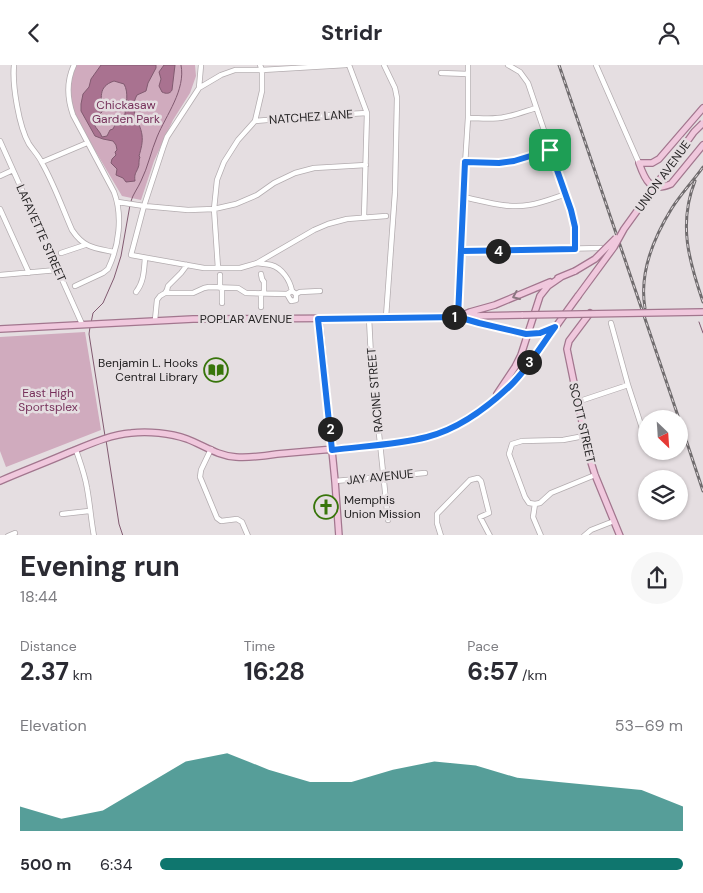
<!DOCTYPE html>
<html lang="en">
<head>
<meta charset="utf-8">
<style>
	body { margin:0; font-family:"DM Sans",sans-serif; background:#f7f7f7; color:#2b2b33; height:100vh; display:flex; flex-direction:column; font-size:19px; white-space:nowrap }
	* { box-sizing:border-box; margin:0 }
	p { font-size:16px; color:#7c7c81 }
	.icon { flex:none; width:28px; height:28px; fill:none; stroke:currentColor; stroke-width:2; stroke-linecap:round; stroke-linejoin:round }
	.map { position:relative; height:470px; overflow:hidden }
	.panel { display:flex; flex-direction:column; background:#fff; flex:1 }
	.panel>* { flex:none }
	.needle { width:32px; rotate:155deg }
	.buttons { position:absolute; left:638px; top:345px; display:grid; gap:10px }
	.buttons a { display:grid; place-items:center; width:50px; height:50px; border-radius:50%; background:#fff; box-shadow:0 1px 4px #0004; font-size:25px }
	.pin { position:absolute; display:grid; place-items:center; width:42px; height:42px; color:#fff; margin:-21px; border-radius:10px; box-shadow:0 2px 8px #0006 }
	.km { position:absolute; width:25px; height:25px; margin:-12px; border-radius:50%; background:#222; color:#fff; font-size:14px; line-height:25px; text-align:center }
	.round { display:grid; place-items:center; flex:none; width:52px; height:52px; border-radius:26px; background:#f7f7f7 }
	.headline { display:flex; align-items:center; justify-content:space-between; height:85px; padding:0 20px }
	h1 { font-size:28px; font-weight:700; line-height:38px }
	.stats { display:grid; grid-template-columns:repeat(3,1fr); gap:8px; height:85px; padding:5px 20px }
	.stats div { display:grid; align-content:center }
	.stats b { font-size:25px; font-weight:700 }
	.stats small { font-size:14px; font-weight:400 }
	.stats p { font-size:14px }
	.chart { height:140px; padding:10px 20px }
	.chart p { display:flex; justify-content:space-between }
	.chart svg { width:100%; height:90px; margin-top:5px; fill:#0f766e; opacity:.7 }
	ul { padding:0 20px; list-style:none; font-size:16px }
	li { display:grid; grid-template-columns:80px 60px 1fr; align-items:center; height:38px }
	li i { height:12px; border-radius:6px; background:#0f766e }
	header { display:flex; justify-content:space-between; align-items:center; height:65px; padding:0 20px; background:#fff; font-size:22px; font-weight:700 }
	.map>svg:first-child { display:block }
	.green { fill:#d0abbe }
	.water { fill:#a97290; stroke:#815a70; fill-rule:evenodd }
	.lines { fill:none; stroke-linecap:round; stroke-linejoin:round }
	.stream { stroke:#815a70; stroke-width:1 }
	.minor-casing { stroke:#b3acaf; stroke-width:6 }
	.major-casing { stroke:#a2768e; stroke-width:8 }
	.minor { stroke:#fff; stroke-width:4.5 }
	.major { stroke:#f0c8dd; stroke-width:5.5 }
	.rail-casing { stroke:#706c6e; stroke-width:3 }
	.rail { stroke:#e5dee1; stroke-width:1; stroke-dasharray:4; stroke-linecap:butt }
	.major-bridge-casing { stroke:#a2768e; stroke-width:8; stroke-linecap:butt }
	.major-bridge { stroke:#f0c8dd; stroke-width:5.5 }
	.oneway { stroke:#8a7680 }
	.route-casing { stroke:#fff; stroke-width:10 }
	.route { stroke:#1a73e8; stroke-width:6 }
	.labels { text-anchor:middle; stroke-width:5; stroke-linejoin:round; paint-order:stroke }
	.park-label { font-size:12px; fill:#76305a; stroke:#e5dee1 }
	.street-label { font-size:12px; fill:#252324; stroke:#e5dee1 }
	.poi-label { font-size:12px; fill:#252324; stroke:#e5dee1; text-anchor:end }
</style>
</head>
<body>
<header><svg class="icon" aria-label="back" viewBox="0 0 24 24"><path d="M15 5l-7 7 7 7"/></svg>Stridr<svg class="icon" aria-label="person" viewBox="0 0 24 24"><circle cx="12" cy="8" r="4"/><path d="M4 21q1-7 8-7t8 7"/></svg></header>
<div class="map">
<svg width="703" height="471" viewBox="0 0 703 471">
	<rect width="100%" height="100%" fill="#e5dee1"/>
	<path class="green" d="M76,0H195L196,11L190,28L173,55L154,96L141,135L122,131L74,50L70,34V19Z
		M85,267L101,365L6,402L0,386V272Z"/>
	<path class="water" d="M101,0H156V3L148,18L146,26L137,30C128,47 140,55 142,70C143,77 141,84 139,91L140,92C138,96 140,99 138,103C136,108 134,109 135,116L126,117L123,113L116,110L117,104L111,98L112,94L116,90L115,87L117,85L116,80L113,76L103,74L95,71L81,46V39L83,29L89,22L91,14ZM114,16L124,19C129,28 126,39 125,49L118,54L113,64L110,65L107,71L102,72C100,66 96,64 94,59L98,51L102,47C102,33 97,22 114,16Z
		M164,0H175L172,25C170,29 166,29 162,27L159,21L161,14L159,7Z"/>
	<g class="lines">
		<path class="stream" d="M131,136C133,129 138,123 141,116C148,102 151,86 157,72C166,50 186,25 181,0
			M699,257L703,268
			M91,258L93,248L103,238L114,213L121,191L130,140
			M90,262L89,269L105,371
			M106,375L119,459L123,471"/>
		<g class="minor-casing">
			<path id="minor" d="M14,0C12,20 19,62 29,79C33,85 39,91 42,98C54,119 62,142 72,165C84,183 94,183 114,187
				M74,0C66,17 67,33 73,50L114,127C123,151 119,181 108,204L103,208L75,221
				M201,0L199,23L167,72L163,83L144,141L131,190L204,203H240L257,198L314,165L328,159L347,154L386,151
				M349,0L367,48L364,152
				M384,0L395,23L397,33L395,127L386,252
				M508,0L520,7L528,18L571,145L575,162V184
				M596,0L639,98
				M441,8L468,9
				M199,23L221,10L235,5H262L346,0
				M468,53C480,53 493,55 505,52C516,50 526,46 536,43
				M255,56L267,55L276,53L367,48
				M0,76L82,259
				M42,97L87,78
				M465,97L499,98L514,97L551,85
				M0,111L13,105
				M463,132C484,136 507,144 529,140C542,138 554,133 566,129
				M118,137L144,141L188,145L214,144L236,139L257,130L274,118L295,108L314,103L366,100
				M0,144L29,208
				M461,186L601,183
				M61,188L85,180
				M258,198C262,199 267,199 271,200C282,203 290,215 292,226
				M218,203L214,144L217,115L224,97L238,75L255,56L262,26V5L260,0
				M261,209L262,214L264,217V228
				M0,210L57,205
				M220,210V223
				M136,227C144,217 144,205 145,193
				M165,228H193L204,223L209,222L238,223L246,228L287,229L292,226L296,229V235L291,236L287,229
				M261,228V242
				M296,229L300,227L320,226
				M222,238V223
				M458,252L463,132L468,53V0
				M369,253L371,292L388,455
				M155,255L157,235L160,231L165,228L167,225L168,221L181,208L187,200
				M611,258L628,320L642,363
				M577,337L628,320
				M211,384L201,405L200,412L217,453L221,456L237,454L242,457L248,471
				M76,385C80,397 85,410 87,423C90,439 91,455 94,471
				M335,416L425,408
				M535,439L529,438L525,432L509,389L512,379L522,376L563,375L584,371
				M535,439L540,438L551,428L595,410
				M535,439L533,452L541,471
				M62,449L89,446
				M8,471L15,468
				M441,471L437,458V449L470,415L478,413L481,416L489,448L480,452L490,471
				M584,471L591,465L614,456"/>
		</g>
		<g class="major-casing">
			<path id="major" d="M703,43L659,94L652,98H639C645,115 650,128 671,119L703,80
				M558,213L575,206
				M590,248L569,276L567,284L589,391L595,410L620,471
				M463,250L470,247L495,240L550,217
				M463,253L479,258L519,268
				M319,254L335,416L339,471
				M0,264L193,254L369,253L523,250
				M497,329L515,302L521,290L540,231L548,221L561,212
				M0,416C23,406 47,397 70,387C90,379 109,370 131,368C148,366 170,368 187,374C203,380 218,391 236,392C250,393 264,391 277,389C300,387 323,385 345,383C372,380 401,379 427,372C498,354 538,285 578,231"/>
		</g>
		<use href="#minor" class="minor"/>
		<use href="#major" class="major"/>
		<g class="rail-casing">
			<path id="rail" d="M559,0L679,354
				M695,116C678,159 689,196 703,237
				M645,243C639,209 654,172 672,143C681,129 693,116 703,102
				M679,354L703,426"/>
		</g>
		<use href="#rail" class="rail"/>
		<g class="major-bridge-casing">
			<path id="major-bridge" d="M575,206L595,194L616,173
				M578,231L614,182L624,164L694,67L703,58
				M523,250L703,247
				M519,268L533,269L540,268"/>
		</g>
		<use href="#major-bridge" class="major-bridge"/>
	</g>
	<defs><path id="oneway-chevron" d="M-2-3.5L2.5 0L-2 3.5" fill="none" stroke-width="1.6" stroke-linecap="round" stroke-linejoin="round" transform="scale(1.25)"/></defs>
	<use class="oneway" href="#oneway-chevron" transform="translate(516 231) rotate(157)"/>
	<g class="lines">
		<g class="route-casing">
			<path id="route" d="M550,85L514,96L499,98L465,97C463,148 460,200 458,252L318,254L332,385C363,381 396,380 427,372C459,364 487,343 511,320C528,303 541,281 555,262L540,268L526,269L479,258L458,252L461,186L575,184V162L571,145L550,85"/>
		</g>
		<use href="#route" class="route"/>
	</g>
	<defs>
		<g id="library-ring" transform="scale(1.25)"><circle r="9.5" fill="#e5dee1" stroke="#38750b" stroke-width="1.5"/><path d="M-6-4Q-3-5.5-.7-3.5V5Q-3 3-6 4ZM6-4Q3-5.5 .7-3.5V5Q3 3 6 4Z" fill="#38750b"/></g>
		<g id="church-ring" transform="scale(1.25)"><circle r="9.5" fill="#e5dee1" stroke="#38750b" stroke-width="1.5"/><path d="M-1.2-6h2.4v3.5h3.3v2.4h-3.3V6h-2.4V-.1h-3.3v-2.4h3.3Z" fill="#38750b"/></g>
	</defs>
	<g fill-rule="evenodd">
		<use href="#library-ring" x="216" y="305"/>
		<use href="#church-ring" x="326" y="442"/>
	</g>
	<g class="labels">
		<g class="park-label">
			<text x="126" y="44">Chickasaw<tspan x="126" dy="14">Garden Park</tspan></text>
			<text x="48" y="332">East High<tspan x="48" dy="14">Sportsplex</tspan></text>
		</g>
		<g class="street-label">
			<text transform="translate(311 52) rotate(-4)" y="4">NATCHEZ LANE</text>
			<text transform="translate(663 111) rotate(-54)" y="4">UNION AVENUE</text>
			<text transform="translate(41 168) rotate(66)" y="4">LAFAYETTE STREET</text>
			<text x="246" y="258">POPLAR AVENUE</text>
			<text transform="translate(375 325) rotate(-95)" y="4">RACINE STREET</text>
			<text transform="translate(582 358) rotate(77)" y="4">SCOTT STREET</text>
			<text transform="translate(380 412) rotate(-6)" y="4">JAY AVENUE</text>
		</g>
		<g class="poi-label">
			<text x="198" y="302">Benjamin L. Hooks<tspan x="198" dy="14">Central Library</tspan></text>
			<text x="344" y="439" text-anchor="start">Memphis<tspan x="344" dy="14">Union Mission</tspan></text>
		</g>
	</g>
</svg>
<div class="buttons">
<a><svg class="needle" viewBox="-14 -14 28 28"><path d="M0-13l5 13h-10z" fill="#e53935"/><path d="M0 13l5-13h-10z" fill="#7c7c81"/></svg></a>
<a><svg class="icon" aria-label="layers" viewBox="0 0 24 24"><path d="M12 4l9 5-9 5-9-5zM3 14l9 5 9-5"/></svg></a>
</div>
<div class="pin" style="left:550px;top:85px;background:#1e9e55"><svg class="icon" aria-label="arrive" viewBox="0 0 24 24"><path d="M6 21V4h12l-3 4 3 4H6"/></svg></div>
<b class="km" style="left:454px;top:252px">1</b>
<b class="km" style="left:330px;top:364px">2</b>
<b class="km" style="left:529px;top:297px">3</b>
<b class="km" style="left:498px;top:186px">4</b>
</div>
<section class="panel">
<div class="headline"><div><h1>Evening run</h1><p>18:44</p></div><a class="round"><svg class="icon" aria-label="share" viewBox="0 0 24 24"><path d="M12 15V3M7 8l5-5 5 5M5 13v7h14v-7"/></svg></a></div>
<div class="stats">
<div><p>Distance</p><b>2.37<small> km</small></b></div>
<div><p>Time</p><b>16:28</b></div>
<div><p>Pace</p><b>6:57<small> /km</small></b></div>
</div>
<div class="chart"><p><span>Elevation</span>53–69 m</p>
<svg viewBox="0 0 160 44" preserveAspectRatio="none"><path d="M0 44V32L10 38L20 34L30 22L40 10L50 6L60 14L70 20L80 20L90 14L100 10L110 12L120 18L130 20L140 22L150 24L160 32V44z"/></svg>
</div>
<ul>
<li><b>500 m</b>6:34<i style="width:100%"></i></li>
</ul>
</section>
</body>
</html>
